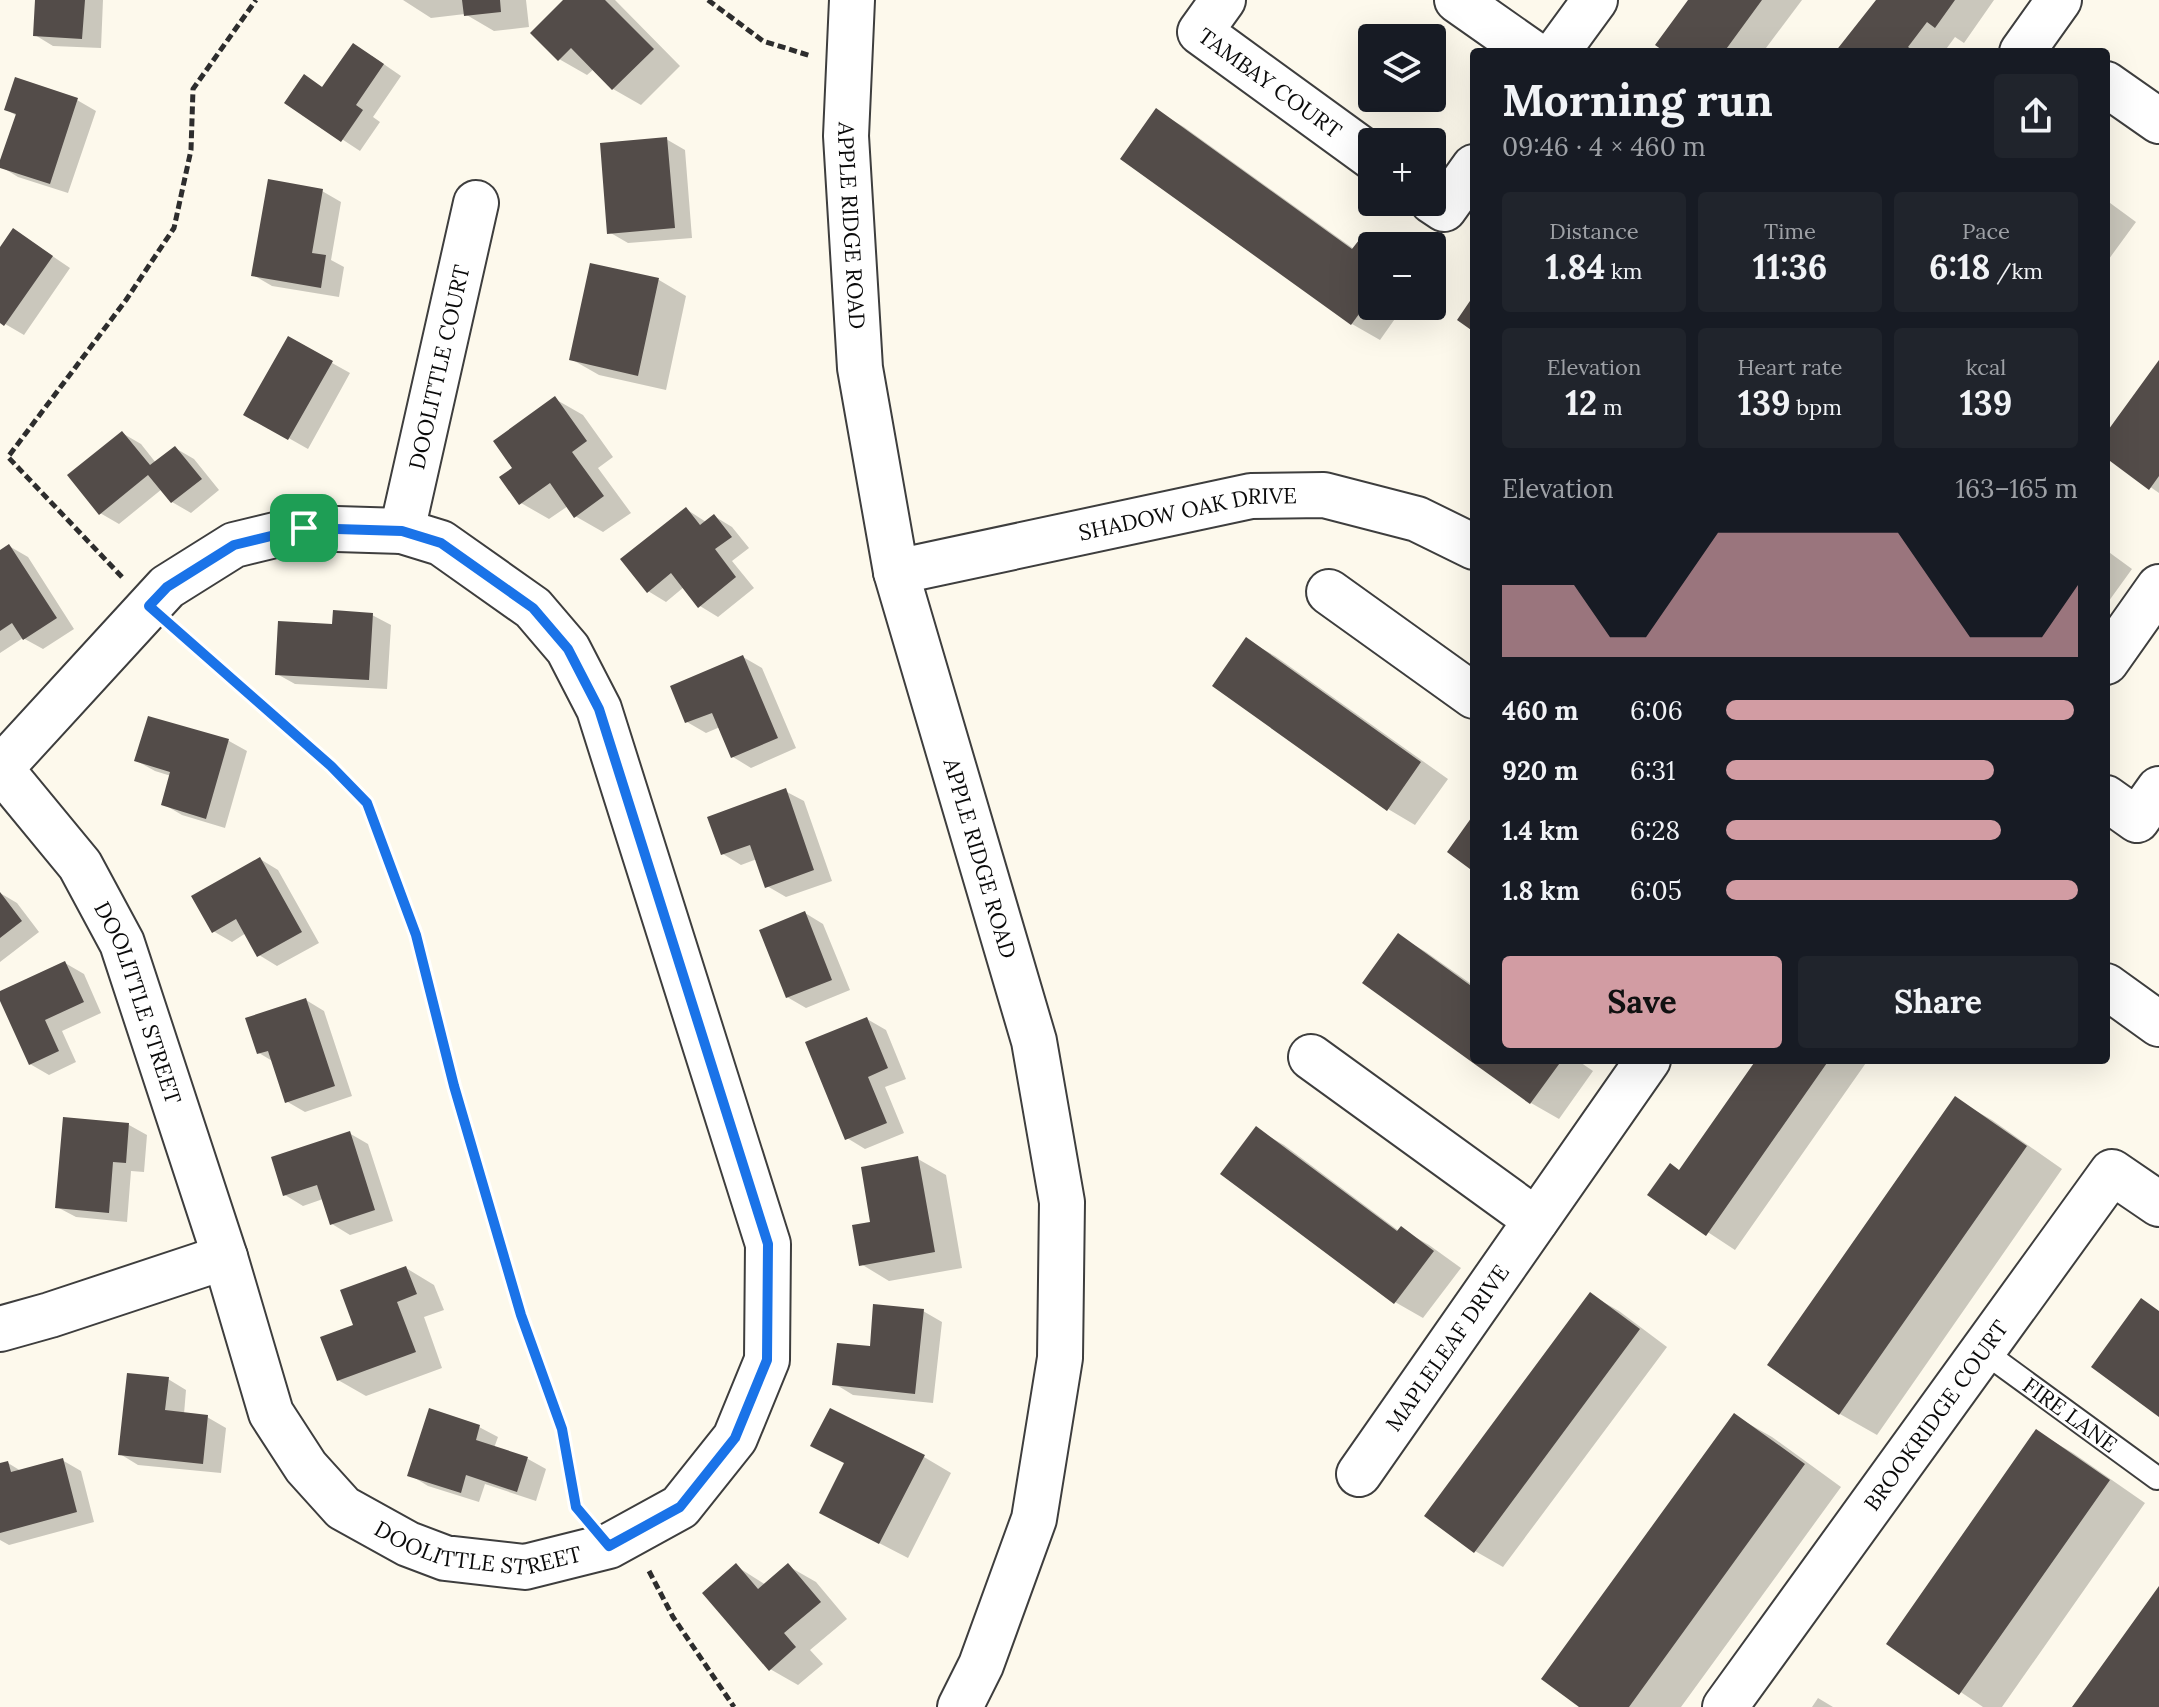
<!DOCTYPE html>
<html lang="en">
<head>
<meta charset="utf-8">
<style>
	body { margin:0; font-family:Lora,serif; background:#20242c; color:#f1f3f6; height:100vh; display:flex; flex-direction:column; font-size:30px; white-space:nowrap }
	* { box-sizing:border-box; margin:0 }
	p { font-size:26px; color:#9ea1a6 }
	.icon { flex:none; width:44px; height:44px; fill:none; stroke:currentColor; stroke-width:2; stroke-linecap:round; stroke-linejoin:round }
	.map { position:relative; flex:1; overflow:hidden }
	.panel { position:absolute; left:1470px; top:48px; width:640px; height:1016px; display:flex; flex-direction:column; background:#171b24; border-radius:8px; box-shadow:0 8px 32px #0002 }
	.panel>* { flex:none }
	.fabs { position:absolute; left:1358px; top:24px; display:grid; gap:16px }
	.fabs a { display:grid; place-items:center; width:88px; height:88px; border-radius:8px; background:#171b24; box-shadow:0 8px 32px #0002; font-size:40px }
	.pin { position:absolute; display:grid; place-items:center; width:68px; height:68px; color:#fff; margin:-34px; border-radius:16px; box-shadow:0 4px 12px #0006 }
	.round { display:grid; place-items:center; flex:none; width:84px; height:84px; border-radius:8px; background:#20242c }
	.head { display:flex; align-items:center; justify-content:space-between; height:136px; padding:0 32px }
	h1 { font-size:44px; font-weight:700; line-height:60px }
	.stats { display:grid; grid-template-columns:repeat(3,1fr); gap:12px; height:136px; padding:8px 32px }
	.stats div { display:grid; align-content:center; border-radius:8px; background:#20242c; text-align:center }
	.stats b { font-size:34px; font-weight:700 }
	.stats small { font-size:22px; font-weight:400 }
	.stats p { font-size:22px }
	.chart { height:224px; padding:16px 32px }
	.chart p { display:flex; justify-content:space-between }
	.chart svg { width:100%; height:144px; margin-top:8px; fill:#d29ca3; opacity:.7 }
	.primary-button { display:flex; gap:16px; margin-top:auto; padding:16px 32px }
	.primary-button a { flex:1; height:92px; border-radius:8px; background:#d29ca3; color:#111; font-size:32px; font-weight:700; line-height:92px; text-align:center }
	.primary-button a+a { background:#20242c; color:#f1f3f6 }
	ul { padding:0 32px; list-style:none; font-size:26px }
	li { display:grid; grid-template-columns:128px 96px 1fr; align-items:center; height:60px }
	li i { height:20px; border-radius:10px; background:#d29ca3 }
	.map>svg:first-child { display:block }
	.shadow { fill:#0003 }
	.building { fill:#534c49 }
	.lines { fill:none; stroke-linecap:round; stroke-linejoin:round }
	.service-casing { stroke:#3e3e3e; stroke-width:26 }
	.minor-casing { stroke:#3e3e3e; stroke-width:48 }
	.tertiary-casing { stroke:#3e3e3e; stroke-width:48 }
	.path { stroke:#2d2d2d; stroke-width:5; stroke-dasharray:8 4; stroke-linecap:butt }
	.service { stroke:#fff; stroke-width:22 }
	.minor { stroke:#fff; stroke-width:44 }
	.tertiary { stroke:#fff; stroke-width:44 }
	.route-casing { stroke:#fff; stroke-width:16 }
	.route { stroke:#1a73e8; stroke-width:10 }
	.labels { text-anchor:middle; stroke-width:8; stroke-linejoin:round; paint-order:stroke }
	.street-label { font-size:22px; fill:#0b0b0b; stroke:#fff }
</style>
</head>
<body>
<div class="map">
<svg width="2159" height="1707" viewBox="0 0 2159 1707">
	<rect width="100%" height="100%" fill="#fdf9ec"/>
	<path class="shadow" d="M37,0H103L101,48L53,46L35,35Z
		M403,0H526L529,27L494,31L465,14L431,18Z
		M566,0H615L680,66L641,105L613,89L594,69L587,75L559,59Z
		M1691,0H1802L1763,52H1669Z
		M1877,0H1994L1964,43L1955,37L1944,52H1839Z
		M372,56L401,76L373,117L380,122L360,151L287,103L305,77L324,88Z
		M17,79L77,100L96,111L68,193L18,177L0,166L17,116L7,110Z
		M1157,111L1184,127L1354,249L1372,250V306H1404L1380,340L1352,324Z
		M666,139L685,150L692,238L628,243L609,232Z
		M322,191L341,202L331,260L344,267L339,297L272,286L253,275Z
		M2106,200L2136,222L2106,263Z
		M14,230L70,268L24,335L0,321V250Z
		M592,266L659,280L686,296L666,390L599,375L571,359Z
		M289,339L350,373L308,449L246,414Z
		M2159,364V493L2106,456V436Z
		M555,399L583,415L613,457L598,468L631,513L603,532L575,516L568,506L549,519L521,503L515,468Z
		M122,433L141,444L156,463L175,448L194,459L219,490L191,513L172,502L162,489L119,524L100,513Z
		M686,509L706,522L714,516L732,527L749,548L732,561L754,588L718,617L700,606L684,587L666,602L648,591Z
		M9,546L28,557L74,629L43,649L23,638L0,653V552Z
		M2106,550L2132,569L2106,605Z
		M372,615L391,625L387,689L295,684L277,674Z
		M1247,640L1275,656L1448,779L1415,825L1388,809Z
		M743,657L762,668L796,748L751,768L733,757L720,727L706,733L687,722Z
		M149,718L229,741L247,751L225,828L182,815L163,804L171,776L155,771L137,761Z
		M785,791L804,801L832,881L786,897L767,886L757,859L741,865L723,854Z
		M260,859L278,870L319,943L277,966L259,955L246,933L232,942L213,931Z
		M0,893L17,903L39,932L0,962Z
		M805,913L823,924L850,990L806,1008L787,997Z
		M1399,936L1426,952L1474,986V1060H1577L1593,1071L1559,1119L1531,1103L1365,982Z
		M65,963L84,974L101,1013L62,1031L76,1062L49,1075L30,1064L0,993Z
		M306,1000L324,1011L352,1096L305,1112L286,1101L274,1062L259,1053Z
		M867,1019L886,1030L906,1079L885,1087L904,1133L865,1149L847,1138Z
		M1758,1060H1868L1735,1250L1650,1194L1680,1171Z
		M1955,1099L1992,1120L2062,1169L1877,1435L1840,1414L1770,1364Z
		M129,1125L147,1135L144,1172L131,1171L127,1222L76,1217L57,1207Z
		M1256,1129L1284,1145L1399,1231L1401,1229L1429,1245L1461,1268L1423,1318L1395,1302Z
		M349,1133L368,1144L393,1221L350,1235L332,1224L323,1199L303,1206L285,1195Z
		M918,1159L946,1175L962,1268L889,1281L861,1264L872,1224Z
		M406,1268L434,1285L444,1310L424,1317L442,1368L366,1396L338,1380L355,1327Z
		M1591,1295L1619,1311L1667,1347L1503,1567L1475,1551Z
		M923,1311L942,1322L933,1403L853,1395L835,1384L871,1349Z
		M168,1379L186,1390L184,1414L207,1417L226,1428L221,1473L138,1465L120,1454Z
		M1735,1416L1772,1437L1841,1487L1681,1707H1583Z
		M479,1427L498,1437L494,1448L528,1459L546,1469L536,1501L485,1484L479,1502L428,1486L410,1475Z
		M2037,1432L2073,1453L2145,1503L2002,1707H1983L1889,1644Z
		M924,1457L951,1473L908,1558L821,1513Z
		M62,1460L81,1471L94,1522L9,1545L0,1540V1465L8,1463L21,1471Z
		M736,1566L766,1585L788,1566L816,1582L847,1619L810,1650L823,1664L798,1685L770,1669Z
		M1818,1698L1833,1707H1812Z"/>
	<path class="building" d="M35,0H85L82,39L33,36Z
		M462,0H500L501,12L464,16Z
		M563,0H605L654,49L612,90L571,48L558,61L530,33Z
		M1688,0H1762L1724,52H1665L1655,45Z
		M1876,0H1955L1935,28L1927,22L1908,47L1915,52H1835Z
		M353,43L384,64L356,105L363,110L341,142L284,103L304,74L322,87Z
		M15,77L78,98L50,184L0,168V160L16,114L4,110Z
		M1156,108L1352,249L1359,240L1372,249V296L1351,325L1120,159Z
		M667,137L675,228L607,234L600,143Z
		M268,179L323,189L312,253L326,255L321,288L251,276Z
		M13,228L53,256L4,326L0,323V247Z
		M590,263L659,278L638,376L569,360Z
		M1474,295V332L1457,320Z
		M288,336L333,361L288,440L243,415Z
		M2159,360V476L2149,490L2106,458V433Z
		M555,396L587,441L572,452L604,496L574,518L550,483L519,505L499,477L512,468L493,441Z
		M122,431L150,465L175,446L202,479L171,503L148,475L99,515L67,475Z
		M686,507L700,525L714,514L732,537L715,549L736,577L698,608L671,573L647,593L620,559Z
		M9,544L57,618L23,640L12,623L0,631V550Z
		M333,610L373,613L369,680L275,675L278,621L332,624Z
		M1246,637L1421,762L1387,811L1212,686Z
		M743,655L778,738L731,758L712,713L685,723L670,686Z
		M148,716L229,739L206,819L161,805L170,772L134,761Z
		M786,788L814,870L765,888L750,845L721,855L707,817Z
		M1474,814V872L1447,852Z
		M260,857L302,932L257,957L236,919L212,933L191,896Z
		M0,892L22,921L0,938Z
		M805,911L832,980L786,998L759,930Z
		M1398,933L1474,988V1060H1562L1530,1104L1362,983Z
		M65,961L84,1002L45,1020L59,1051L29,1065L0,1001V991Z
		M306,998L335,1086L285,1103L268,1051L257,1054L245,1018Z
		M867,1017L888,1068L868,1077L887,1123L845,1140L805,1042Z
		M1756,1060H1829L1706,1236L1647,1195L1670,1163L1679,1170Z
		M1955,1096L2027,1146L1839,1415L1767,1365Z
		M63,1117L129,1123L126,1163L113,1162L109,1213L55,1208Z
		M1256,1126L1397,1231L1401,1226L1434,1251L1394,1304L1220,1174Z
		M350,1131L375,1210L330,1225L317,1185L283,1196L271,1157Z
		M918,1156L935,1252L859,1266L852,1225L870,1222L861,1167Z
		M406,1266L417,1294L397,1302L416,1352L337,1381L320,1337L353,1325L340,1290Z
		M1590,1292L1640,1329L1474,1553L1424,1516Z
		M2141,1298L2159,1311V1417L2091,1367Z
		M873,1304L924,1309L915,1394L832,1385L837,1343L870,1346Z
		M127,1373L169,1377L165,1410L208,1415L203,1464L118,1455Z
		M429,1408L480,1425L476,1440L528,1457L517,1492L466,1475L461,1493L407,1476Z
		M830,1408L925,1455L879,1544L819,1513L844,1463L810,1446Z
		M1734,1413L1805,1464L1629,1707H1579L1541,1679Z
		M2036,1429L2110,1480L1959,1695L1886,1644Z
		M63,1458L77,1512L0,1533V1463L8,1461L11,1472Z
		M736,1563L758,1589L788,1563L821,1602L784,1633L796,1647L769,1671L702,1593Z
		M2159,1586V1707H2072Z"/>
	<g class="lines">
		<g class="service-casing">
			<g id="service">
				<path id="s1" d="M1983,1351L2157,1478"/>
			</g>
		</g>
		<g class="minor-casing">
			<g id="minor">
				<path id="s2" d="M1223,0L1200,32L1372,157"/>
				<path d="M1457,0L1531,52"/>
				<path d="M1557,52L1595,0"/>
				<path d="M2022,52L2059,0"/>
				<path d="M2106,84L2159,121"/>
				<path d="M1432,201L1444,209L1474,167"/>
				<path id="s3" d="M402,531L476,203"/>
				<path id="s4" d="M896,572L1251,496L1324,495L1417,519L1474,547"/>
				<path d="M1329,592L1474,696"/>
				<path d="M2106,662L2159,587"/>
				<path id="s5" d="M0,768L80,865L122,943L225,1257L271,1413L306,1467L343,1508L408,1544L445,1558L525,1567L609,1546L680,1507L735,1438L767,1360L768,1244L599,709L568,649L533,608L441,543L402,531L304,528L234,545L167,587L1,768"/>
				<path d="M2106,798L2137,820L2159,789"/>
				<path d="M2106,986L2159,1024"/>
				<path d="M1311,1057L1536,1220"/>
				<path d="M0,1329L50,1315L225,1257"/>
				<path id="s6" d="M1359,1474L1648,1060"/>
				<path id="s7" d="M1725,1707L2112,1172L2159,1204"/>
			</g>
		</g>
		<g class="tertiary-casing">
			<g id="tertiary">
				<path id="s8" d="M852,0L846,136L860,368L896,572L1034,1041L1062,1202L1060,1358L1034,1519L981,1665L960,1707"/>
			</g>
		</g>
		<path class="path" d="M708,0L763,41L811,56
			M122,577L8,457L126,300L174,228L191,150L193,89L256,0
			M178,631L331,766L367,803L416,935L454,1086L521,1315L562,1429L576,1507L580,1513
			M649,1571L673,1617L734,1707"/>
		<use href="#service" class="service"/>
		<use href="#minor" class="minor"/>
		<use href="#tertiary" class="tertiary"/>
	</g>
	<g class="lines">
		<g class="route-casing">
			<path id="route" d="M304,528L402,531L441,543L533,608L568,649L599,709L768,1244L767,1360L735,1438L680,1507L609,1546L576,1507L562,1429L521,1315L454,1086L416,935L367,803L331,766L149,606L167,587L234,545Z"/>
		</g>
		<use href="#route" class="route"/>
	</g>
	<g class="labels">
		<g class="street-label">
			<text dy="8" stroke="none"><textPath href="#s2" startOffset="126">TAMBAY COURT</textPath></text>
			<text dy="8" stroke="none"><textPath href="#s8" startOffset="226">APPLE RIDGE ROAD</textPath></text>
			<text dy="8" stroke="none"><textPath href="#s3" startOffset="168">DOOLITTLE COURT</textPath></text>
			<text dy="8" stroke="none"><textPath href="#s4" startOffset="298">SHADOW OAK DRIVE</textPath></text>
			<text dy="8" stroke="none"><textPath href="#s8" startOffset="874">APPLE RIDGE ROAD</textPath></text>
			<text dy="8" stroke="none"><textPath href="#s5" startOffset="276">DOOLITTLE STREET</textPath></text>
			<text dy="8" stroke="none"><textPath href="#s6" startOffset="154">MAPLELEAF DRIVE</textPath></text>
			<text dy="8" stroke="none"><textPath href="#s1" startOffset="108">FIRE LANE</textPath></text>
			<text dy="8" stroke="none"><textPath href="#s7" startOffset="360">BROOKRIDGE COURT</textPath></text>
			<text dy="8" stroke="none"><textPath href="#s5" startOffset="972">DOOLITTLE STREET</textPath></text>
		</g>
	</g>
</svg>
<div class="fabs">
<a><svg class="icon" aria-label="layers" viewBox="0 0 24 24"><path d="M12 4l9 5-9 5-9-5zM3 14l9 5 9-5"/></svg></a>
<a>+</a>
<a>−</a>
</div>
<div class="pin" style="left:304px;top:528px;background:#1e9e55"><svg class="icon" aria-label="arrive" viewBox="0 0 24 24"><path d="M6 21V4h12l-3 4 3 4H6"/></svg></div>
<section class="panel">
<div class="head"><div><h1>Morning run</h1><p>09:46 · 4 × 460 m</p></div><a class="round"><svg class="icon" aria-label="share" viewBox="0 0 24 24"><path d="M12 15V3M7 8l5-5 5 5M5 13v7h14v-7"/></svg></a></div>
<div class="stats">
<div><p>Distance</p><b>1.84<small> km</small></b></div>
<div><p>Time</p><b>11:36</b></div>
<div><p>Pace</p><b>6:18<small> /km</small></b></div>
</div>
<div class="stats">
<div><p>Elevation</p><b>12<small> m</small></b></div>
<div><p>Heart rate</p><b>139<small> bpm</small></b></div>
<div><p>kcal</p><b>139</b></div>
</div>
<div class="chart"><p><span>Elevation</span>163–165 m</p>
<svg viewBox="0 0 160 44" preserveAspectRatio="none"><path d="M0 44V22L10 22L20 22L30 38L40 38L50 22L60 6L70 6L80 6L90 6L100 6L110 6L120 22L130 38L140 38L150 38L160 22V44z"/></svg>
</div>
<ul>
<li><b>460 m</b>6:06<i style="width:99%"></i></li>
<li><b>920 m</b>6:31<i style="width:76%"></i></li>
<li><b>1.4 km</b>6:28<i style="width:78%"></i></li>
<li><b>1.8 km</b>6:05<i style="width:100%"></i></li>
</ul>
<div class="primary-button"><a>Save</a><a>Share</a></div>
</section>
</div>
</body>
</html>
